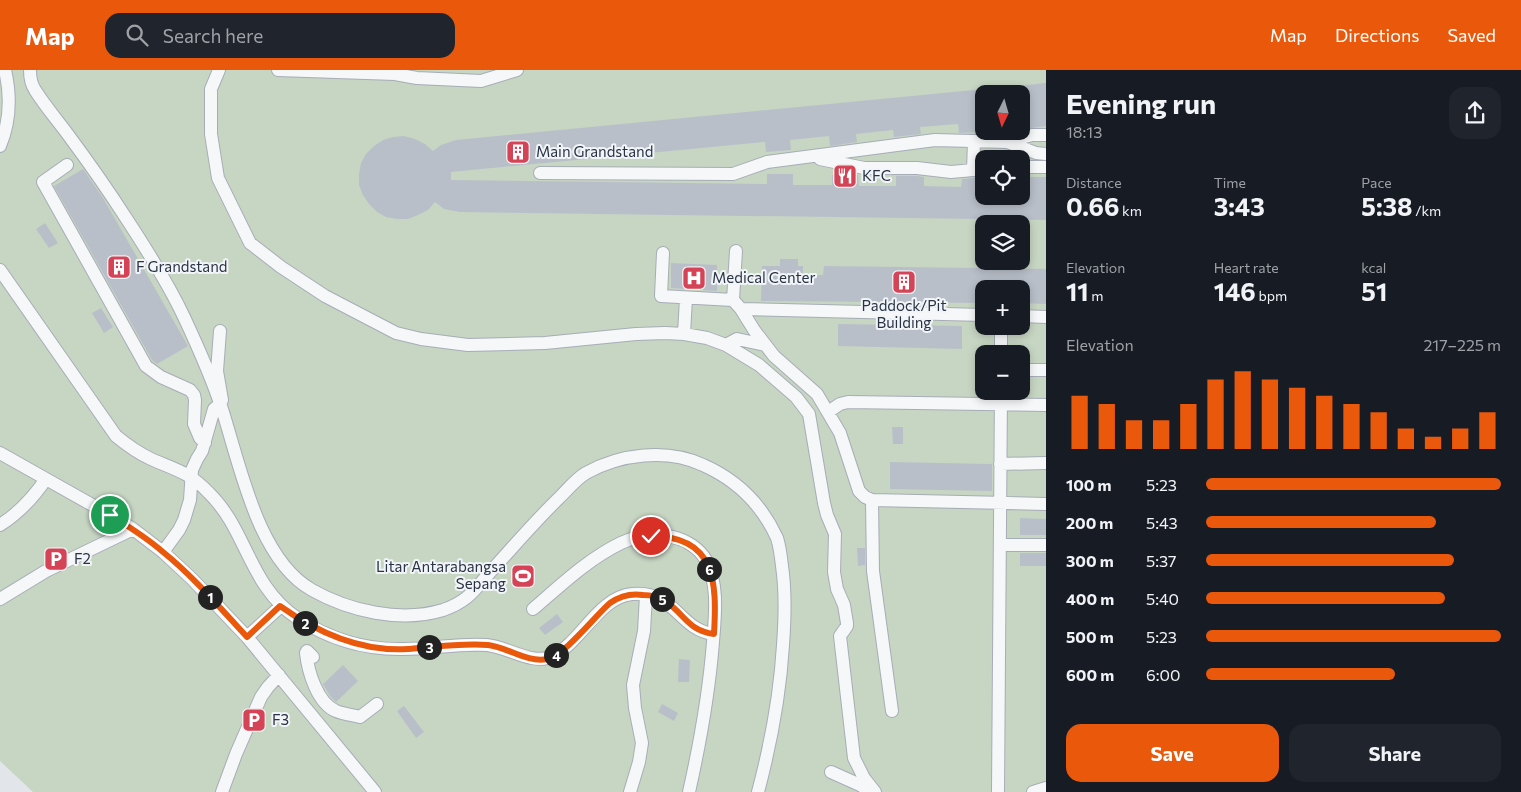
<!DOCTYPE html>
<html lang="en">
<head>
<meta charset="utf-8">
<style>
	body { margin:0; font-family:Commissioner,sans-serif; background:#20242c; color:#f1f3f6; height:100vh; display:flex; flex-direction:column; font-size:19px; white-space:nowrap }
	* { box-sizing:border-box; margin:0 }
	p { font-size:16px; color:#9ea1a6 }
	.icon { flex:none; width:28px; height:28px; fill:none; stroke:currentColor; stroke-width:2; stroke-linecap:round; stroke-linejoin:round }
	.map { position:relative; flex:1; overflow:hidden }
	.details { display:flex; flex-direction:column; background:#171b24; width:475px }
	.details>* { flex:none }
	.needle { width:32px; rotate:185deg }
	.tools { position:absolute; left:975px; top:15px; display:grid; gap:10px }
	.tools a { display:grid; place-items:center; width:55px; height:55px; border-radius:10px; background:#171b24; box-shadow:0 2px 8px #0003; font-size:25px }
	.pin { position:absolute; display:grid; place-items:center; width:42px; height:42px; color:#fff; margin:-21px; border:2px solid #fff; border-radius:50%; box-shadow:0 1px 5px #0007 }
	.km { position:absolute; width:25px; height:25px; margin:-12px; border-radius:50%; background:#222; color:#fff; font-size:14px; line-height:25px; text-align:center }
	.round { display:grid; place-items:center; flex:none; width:52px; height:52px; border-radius:15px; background:#20242c }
	.overview { display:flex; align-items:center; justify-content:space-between; height:85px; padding:0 20px }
	h1 { font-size:28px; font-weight:700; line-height:38px }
	.figures { display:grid; grid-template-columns:repeat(3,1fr); gap:8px; height:85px; padding:5px 20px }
	.figures div { display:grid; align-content:center }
	.figures b { font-size:25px; font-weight:700 }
	.figures small { font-size:14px; font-weight:400 }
	.figures p { font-size:14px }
	.chart { height:140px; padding:10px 20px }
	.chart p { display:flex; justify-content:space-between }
	.chart svg { width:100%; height:90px; margin-top:5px; stroke:#ea580c; stroke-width:6 }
	.button { display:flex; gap:10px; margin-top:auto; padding:10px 20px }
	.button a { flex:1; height:58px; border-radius:15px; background:#ea580c; color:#fff; font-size:20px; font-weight:700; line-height:58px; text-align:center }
	.button a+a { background:#20242c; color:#f1f3f6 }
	ul { padding:0 20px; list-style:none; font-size:16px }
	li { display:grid; grid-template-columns:80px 60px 1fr; align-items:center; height:38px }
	li i { height:12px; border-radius:6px; background:#ea580c }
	header { display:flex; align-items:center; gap:30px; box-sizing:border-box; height:70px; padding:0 25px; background:#ea580c; color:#fff }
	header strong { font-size:24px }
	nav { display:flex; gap:28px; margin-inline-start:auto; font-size:18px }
	.search { width:350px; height:45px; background:#20242c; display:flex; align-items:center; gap:12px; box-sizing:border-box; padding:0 18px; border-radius:15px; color:#9ea1a6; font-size:19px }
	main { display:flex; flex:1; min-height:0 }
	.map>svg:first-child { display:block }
	.green { fill:#c7d5c3; fill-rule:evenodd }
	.building { fill:#b9bfc9 }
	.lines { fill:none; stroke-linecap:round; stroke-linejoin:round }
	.minor-casing { stroke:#a7adb6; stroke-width:14 }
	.minor { stroke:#f5f7f9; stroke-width:12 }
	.route-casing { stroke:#fff; stroke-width:10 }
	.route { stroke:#ea580c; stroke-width:6 }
	.labels { text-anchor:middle; stroke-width:4; stroke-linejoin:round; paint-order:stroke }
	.poi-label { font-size:15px; fill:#293344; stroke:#f2f5f8; text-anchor:start }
</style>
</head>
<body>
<header>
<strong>Map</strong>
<div class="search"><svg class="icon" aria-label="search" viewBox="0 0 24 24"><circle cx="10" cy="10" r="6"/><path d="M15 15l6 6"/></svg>Search here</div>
<nav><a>Map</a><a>Directions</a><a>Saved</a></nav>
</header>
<main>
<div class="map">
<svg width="1046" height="722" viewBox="0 0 1046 722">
	<rect width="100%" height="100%" fill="#e2e6eb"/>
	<path class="green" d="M0,0H1046V722H33L0,691ZM984,24H1021V61H984ZM984,89H1021V126H984ZM984,154H1021V191H984ZM984,219H1021V256H984ZM984,284H1021V321H984Z"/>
	<path class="building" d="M1046,13V56L1023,59L1021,24H990L989,19Z
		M984,19V62L959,63L958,54L920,57L921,64L894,67L893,60L856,64L857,72L830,76L829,66L790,70L791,80L766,82L765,72L451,102V110L767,114V104H793V115H832V105H858L859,116H896V106H917L924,107V116L961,117L962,109L984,107V126H1021V118H1025V107H1046V150L460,142L444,139L435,132L428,140L418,145L408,149H397L386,147L377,142L369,134L363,125L359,115V104L361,93L366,84L374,76L383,70L393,67L404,66L415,69L425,74L433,81L441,75L456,70Z
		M83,99L103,128L188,276L157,294L152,290L54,116Z
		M45,153L58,173L49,178L36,159Z
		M780,189H798V196H803V205H823L824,196L1046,199V234L1021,233V219H984V233L761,231L762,196H780Z
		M671,193L717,195V221L671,218Z
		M101,238L113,257L104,263L92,243Z
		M838,254L962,256V279L838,276Z
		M892,357H903V374H893Z
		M890,392L992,394V421L890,419Z
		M1020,448L1046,449V465H1020Z
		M857,478H865V495L858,496Z
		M1020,483H1046V496H1020Z
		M557,544L563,552L545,565L539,558Z
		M679,589L690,590L689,612H678Z
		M343,595L358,611L336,632L330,626L323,614Z
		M662,634L678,643L674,651L658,642Z
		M404,636L424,662L416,668L397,641Z"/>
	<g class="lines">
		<g class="minor-casing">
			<path id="minor" d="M30,0C30,7 31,14 35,20C45,36 58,51 69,66C89,93 108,120 126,148C147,180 168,213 184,247C198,277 212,308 222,339C240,395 258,490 312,520C349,541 401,553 443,540C469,531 474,520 492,500C514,476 536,450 560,427C568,419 576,409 586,403C620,384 667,378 703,395C737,410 761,433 777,468C780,477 781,487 782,496C786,523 785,548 783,575C780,625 771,673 758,722
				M219,0L211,19V64L218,108L250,173L281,197L325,226L396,263L421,269L468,275L545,273L636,264L665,263L684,264L707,268L726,275L759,295L796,327L809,344L824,433L827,445L835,464L834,502L837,519L844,535L847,553V556L840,566L854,688L864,708L875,722
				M278,0L395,4L417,8L481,11L517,0
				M1007,72L1036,83L1046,84
				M0,76C10,52 11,26 5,0
				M820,89L864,98H917L951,102L984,99
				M67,95L43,112L146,296L161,307L190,320L194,325L195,330L194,354L200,368L205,373
				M1021,97H1046
				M973,100L974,71
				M540,103L733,104L767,92L935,70L1007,72L1032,65H1046
				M663,183L661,226L733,230L741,239L754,260L774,286L817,324L840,363L859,421L865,427L872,430L1046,434
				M0,200L116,366C127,375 138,383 151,389C176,400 189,402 209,423C247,460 249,516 297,548C329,569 366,580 404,579C432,579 459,573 487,575C508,577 533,596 553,586C581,572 599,527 632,524C675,520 678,559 713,564
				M733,230L736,181
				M741,239L984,245
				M1021,246L1046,247
				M684,264L686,228
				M726,275L737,269L765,275
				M1001,284V256
				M1021,300H1046
				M828,342L840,334L848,332L1046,335
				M0,383L110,445L133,459L163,482L192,509L247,567L375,722
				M1000,394L1046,393
				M872,430L873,501L892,641
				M0,455C19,443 33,428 46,409
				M1000,475H1046
				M163,482L179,460L184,450L190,430L192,400L197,389L202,381L214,339L220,334L222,330L217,301L220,261
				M0,529L46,501L133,459
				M533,539C561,515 588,489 621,473C637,465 655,464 673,467C686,470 699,478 706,490C719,515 715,546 713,572C709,623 700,673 689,722
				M247,567L281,536
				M313,587L307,581L306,583C308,601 317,633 336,641C343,644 352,645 360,647L377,634
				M831,702L860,715L871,722
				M998,721L1001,321
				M222,722L236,684L261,627L268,617L279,605
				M630,722L639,692L642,673L635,638L633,615L644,561L646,525
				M1033,722L1046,718"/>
		</g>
		<use href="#minor" class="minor"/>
	</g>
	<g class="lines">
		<g class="route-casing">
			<path id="route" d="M110,445C128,456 147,468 163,482C194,507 220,538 247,567L280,536C318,563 360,582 408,579C434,577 461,573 488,575C507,577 527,593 547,589C565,585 594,547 610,533C620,526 630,523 643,525C651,525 659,527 665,531C684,543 688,561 714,564C717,512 716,466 651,466"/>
		</g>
		<use href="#route" class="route"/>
	</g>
	<defs>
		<g id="building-square" transform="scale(1.25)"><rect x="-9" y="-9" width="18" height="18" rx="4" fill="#d44456" stroke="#f2f5f8"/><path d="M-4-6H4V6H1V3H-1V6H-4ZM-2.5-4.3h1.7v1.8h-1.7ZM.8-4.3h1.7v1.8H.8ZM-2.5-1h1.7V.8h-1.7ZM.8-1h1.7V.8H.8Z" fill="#fff"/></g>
		<g id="restaurant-square" transform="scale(1.25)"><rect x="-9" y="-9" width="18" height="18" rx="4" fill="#d44456" stroke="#f2f5f8"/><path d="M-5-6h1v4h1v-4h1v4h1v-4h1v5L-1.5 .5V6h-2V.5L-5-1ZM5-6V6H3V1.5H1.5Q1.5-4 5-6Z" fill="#fff"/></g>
		<g id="hospital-square" transform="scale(1.25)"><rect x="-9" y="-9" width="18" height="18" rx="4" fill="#d44456" stroke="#f2f5f8"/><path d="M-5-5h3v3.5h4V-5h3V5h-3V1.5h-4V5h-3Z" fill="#fff"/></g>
		<g id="parking-square" transform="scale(1.25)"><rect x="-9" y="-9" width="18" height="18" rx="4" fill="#d44456" stroke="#f2f5f8"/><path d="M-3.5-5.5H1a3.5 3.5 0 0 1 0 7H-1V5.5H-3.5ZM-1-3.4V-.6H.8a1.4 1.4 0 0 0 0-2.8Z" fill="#fff"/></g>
		<g id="stadium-square" transform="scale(1.25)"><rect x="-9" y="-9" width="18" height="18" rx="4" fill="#d44456" stroke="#f2f5f8"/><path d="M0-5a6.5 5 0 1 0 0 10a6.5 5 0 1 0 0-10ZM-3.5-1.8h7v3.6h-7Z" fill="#fff"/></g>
	</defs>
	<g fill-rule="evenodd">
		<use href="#building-square" x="518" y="82"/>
		<use href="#restaurant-square" x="845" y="106"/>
		<use href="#building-square" x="119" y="197"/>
		<use href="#hospital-square" x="694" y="208"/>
		<use href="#building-square" x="904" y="212"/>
		<use href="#parking-square" x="56" y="489"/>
		<use href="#stadium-square" x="523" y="506"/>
		<use href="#parking-square" x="254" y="650"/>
	</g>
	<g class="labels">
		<g class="poi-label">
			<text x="536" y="87">Main Grandstand</text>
			<text x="862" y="111">KFC</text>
			<text x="136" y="202">F Grandstand</text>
			<text x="712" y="213">Medical Center</text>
			<text x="904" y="241" text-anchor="middle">Paddock/Pit<tspan x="904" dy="17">Building</tspan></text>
			<text x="74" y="494">F2</text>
			<text x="506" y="502" text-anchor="end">Litar Antarabangsa<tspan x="506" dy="17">Sepang</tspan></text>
			<text x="272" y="655">F3</text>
		</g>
	</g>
</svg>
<div class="tools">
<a><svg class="needle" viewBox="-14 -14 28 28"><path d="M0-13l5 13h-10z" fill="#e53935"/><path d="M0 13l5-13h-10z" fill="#9ea1a6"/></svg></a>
<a><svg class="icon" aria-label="locate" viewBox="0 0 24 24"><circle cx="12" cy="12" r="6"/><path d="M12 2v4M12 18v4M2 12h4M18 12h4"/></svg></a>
<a><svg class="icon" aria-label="layers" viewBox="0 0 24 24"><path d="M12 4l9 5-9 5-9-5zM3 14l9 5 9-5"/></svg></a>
<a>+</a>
<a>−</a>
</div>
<div class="pin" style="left:110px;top:445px;background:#1e9e55"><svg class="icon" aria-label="arrive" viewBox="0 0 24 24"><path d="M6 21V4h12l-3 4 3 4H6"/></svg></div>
<div class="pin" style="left:651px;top:466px;background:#d93025"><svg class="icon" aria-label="check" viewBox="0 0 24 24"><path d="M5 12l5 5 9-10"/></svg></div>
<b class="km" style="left:210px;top:527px">1</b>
<b class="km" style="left:305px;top:553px">2</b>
<b class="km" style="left:429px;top:577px">3</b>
<b class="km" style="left:556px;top:585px">4</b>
<b class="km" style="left:662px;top:529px">5</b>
<b class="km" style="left:709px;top:499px">6</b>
</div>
<section class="details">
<div class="overview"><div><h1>Evening run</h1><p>18:13</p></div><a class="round"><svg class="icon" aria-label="share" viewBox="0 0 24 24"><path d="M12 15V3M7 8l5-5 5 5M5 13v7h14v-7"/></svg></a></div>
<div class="figures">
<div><p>Distance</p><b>0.66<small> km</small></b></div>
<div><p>Time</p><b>3:43</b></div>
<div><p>Pace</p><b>5:38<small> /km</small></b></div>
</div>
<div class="figures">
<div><p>Elevation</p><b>11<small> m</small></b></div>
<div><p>Heart rate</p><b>146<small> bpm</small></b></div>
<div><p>kcal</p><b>51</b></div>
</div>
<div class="chart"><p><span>Elevation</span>217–225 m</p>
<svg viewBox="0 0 160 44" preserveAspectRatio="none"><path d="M5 44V18M15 44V22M25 44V30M35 44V30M45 44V22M55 44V10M65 44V6M75 44V10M85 44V14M95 44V18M105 44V22M115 44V26M125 44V34M135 44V38M145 44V34M155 44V26"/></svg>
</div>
<ul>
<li><b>100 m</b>5:23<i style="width:100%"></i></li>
<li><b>200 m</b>5:43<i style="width:78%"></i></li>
<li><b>300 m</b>5:37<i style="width:84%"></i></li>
<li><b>400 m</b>5:40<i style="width:81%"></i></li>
<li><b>500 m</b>5:23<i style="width:100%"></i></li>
<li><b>600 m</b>6:00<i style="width:64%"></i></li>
</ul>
<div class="button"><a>Save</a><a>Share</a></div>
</section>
</main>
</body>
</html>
